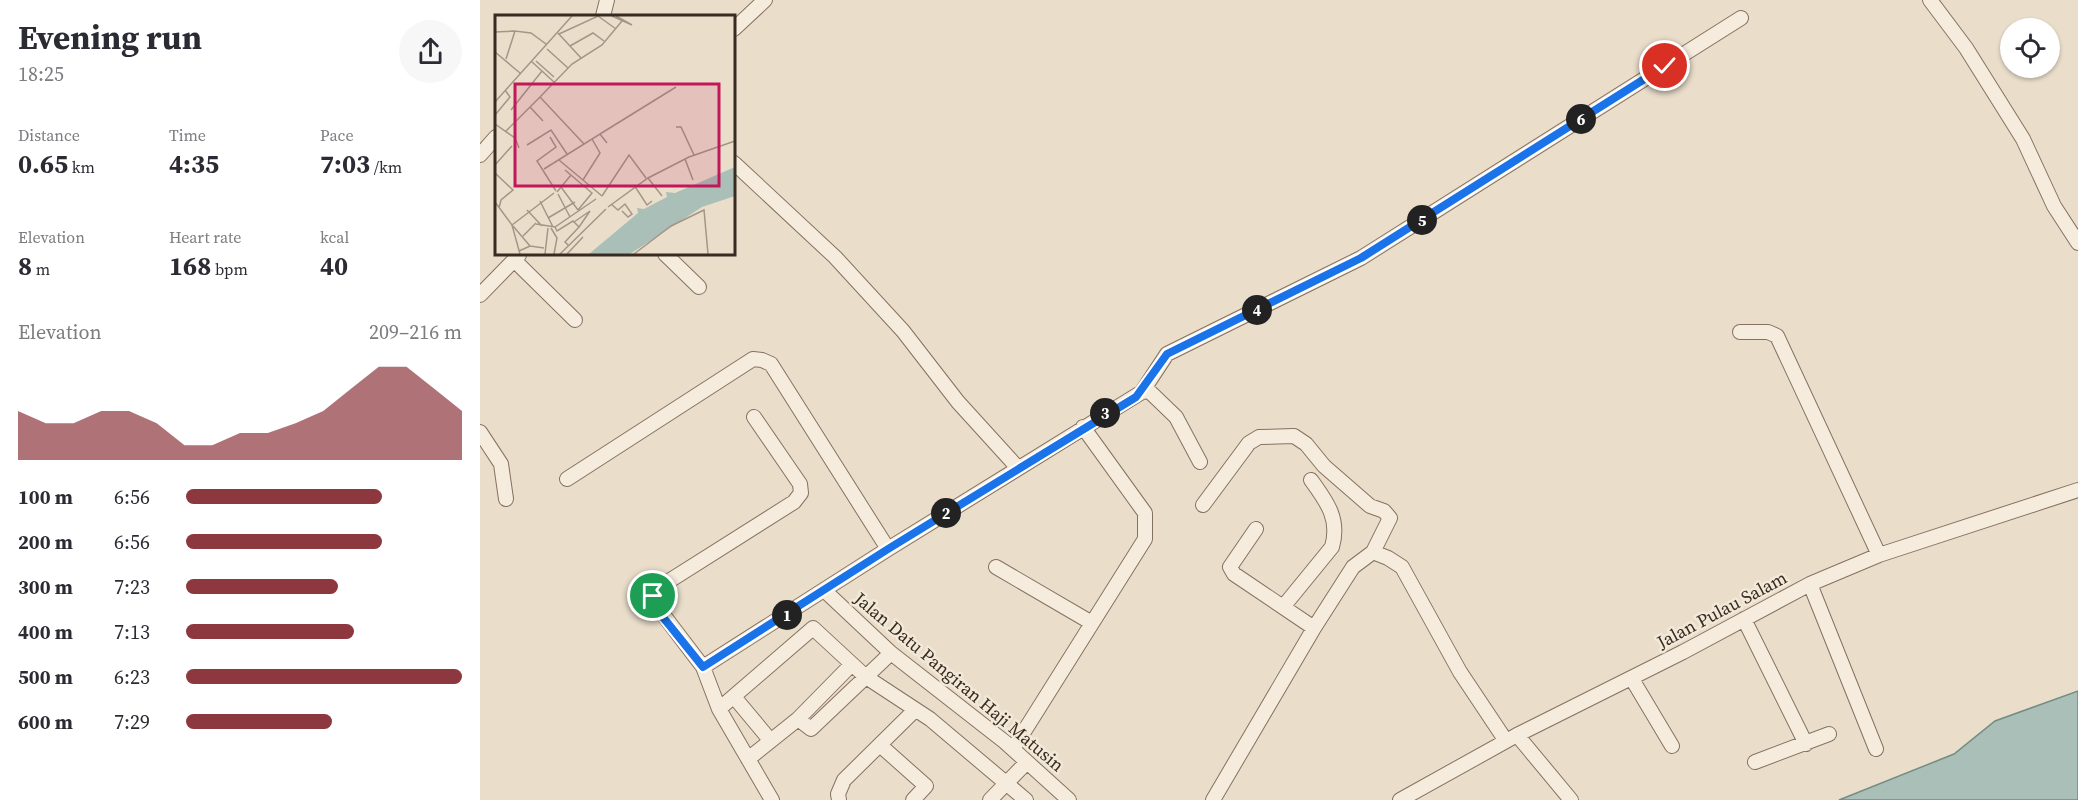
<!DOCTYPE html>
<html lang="en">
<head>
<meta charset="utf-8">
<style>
	body { margin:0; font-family:"Source Serif 4",serif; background:#f7f7f7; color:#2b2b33; height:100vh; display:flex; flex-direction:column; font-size:22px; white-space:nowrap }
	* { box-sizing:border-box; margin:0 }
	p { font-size:20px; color:#7c7c81 }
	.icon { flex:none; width:33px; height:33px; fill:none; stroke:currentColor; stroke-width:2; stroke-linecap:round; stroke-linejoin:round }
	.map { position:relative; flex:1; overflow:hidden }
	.side { display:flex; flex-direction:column; background:#fff; width:480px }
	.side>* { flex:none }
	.buttons { position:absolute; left:1520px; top:18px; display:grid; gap:12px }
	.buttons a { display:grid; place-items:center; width:60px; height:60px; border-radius:50%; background:#fff; box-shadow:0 2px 4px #0004; font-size:30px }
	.pin { position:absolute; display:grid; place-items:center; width:51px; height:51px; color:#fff; margin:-26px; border:3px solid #fff; border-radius:50%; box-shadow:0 2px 6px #0007 }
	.km { position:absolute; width:30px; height:30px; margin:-15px; border-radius:50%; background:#222; color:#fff; font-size:16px; line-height:30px; text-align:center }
	.round { display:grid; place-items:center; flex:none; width:63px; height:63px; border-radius:32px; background:#f7f7f7 }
	.head { display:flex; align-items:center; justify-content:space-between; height:102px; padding:0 18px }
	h1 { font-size:33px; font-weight:700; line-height:45px }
	.metrics { display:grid; grid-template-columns:repeat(3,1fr); gap:9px; height:102px; padding:6px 18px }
	.metrics div { display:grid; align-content:center }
	.metrics b { font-size:26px; font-weight:700 }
	.metrics small { font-size:16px; font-weight:400 }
	.metrics p { font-size:16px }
	.chart { height:168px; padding:12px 18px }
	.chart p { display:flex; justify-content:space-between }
	.chart svg { width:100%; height:108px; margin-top:6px; fill:#8d373e; opacity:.7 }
	ul { padding:0 18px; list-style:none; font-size:20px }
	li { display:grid; grid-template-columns:96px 72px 1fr; align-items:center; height:45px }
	li i { height:15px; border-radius:8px; background:#8d373e }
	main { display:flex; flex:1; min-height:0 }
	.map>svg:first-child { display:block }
	.water { fill:#aabfb7; stroke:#728d84; stroke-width:1.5 }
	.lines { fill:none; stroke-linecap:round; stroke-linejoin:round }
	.minor-casing { stroke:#857161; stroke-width:16 }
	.minor { stroke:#f6ecdd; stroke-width:14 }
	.route-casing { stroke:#fff; stroke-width:12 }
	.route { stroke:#1a73e8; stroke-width:8 }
	.labels { text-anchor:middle; stroke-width:5; stroke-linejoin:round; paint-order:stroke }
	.street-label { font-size:18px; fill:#372b22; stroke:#f2e9d9 }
	.inset-river { fill:none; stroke:#aabfb7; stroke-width:3 }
	.inset-road { fill:none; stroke:#a29687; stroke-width:1.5 }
	.view { fill:#c2185b; fill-opacity:0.15; stroke:#c2185b; stroke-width:3 }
	.inset-edge { fill:none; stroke:#372b22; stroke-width:3 }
</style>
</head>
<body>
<main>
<section class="side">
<div class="head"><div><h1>Evening run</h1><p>18:25</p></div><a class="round"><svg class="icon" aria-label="share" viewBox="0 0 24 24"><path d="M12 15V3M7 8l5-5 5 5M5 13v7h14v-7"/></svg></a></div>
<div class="metrics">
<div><p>Distance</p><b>0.65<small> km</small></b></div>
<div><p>Time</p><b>4:35</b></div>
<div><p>Pace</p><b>7:03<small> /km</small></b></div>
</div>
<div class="metrics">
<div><p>Elevation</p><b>8<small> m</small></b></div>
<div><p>Heart rate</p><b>168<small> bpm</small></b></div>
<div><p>kcal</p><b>40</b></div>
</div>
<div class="chart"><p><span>Elevation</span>209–216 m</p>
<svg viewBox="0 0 160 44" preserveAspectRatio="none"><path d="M0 44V24L10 29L20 29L30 24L40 24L50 29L60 38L70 38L80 33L90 33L100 29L110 24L120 15L130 6L140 6L150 15L160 24V44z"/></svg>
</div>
<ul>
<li><b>100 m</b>6:56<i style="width:71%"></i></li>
<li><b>200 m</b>6:56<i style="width:71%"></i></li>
<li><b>300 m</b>7:23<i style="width:55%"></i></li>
<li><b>400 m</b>7:13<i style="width:61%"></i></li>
<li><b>500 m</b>6:23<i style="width:100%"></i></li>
<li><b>600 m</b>7:29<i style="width:53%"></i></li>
</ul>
</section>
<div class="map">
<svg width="1598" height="800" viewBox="0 0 1598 800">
	<rect width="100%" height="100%" fill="#eadecb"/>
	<path class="water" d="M1598,691V800H1359L1474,754L1515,721Z"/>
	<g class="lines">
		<g class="minor-casing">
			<path id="minor" d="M1450,0L1486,48L1543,139L1574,206L1598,243
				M123,16L127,0
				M254,29L285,0
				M0,155L16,137
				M254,163L355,257L423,331L478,402L538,468
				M185,254L219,287
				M34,260L95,320
				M0,295L39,255
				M1260,332H1288L1297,336L1399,555
				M662,392L687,354L881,258L1261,18
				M274,417L320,484L321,493L314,502L178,588L172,600L223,667L239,709L292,800
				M0,432L21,464L26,499
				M87,479L273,359L282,360L291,364L408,549
				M723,505L769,443L779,437L814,436L826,444L844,466L890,506L904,511L910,518L893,552
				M776,529L750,567L754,574L834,628
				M516,567L612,623
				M1330,584L1396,749
				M345,591L411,653L525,742L589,800
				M803,607L852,547C860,519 847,502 831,480
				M1264,619L1326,744
				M223,667L408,549L662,392L669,391L696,417L720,462
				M1152,679L1192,746
				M255,698L290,740
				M239,709L333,628L386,677L450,719L546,800
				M318,719L331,729L411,653
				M1037,735L1091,800
				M401,746L446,786L433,800
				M533,749L665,539V513L603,427
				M268,759L318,719L372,664
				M1275,762L1349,734
				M359,800L358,794L364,780L435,710
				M510,800L547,762
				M733,800L834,628L873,567L893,552L908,558L922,567L980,672L1026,741
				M920,800L1037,735L1203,652L1330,584L1399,555L1598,490"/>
		</g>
		<use href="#minor" class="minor"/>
	</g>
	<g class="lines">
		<g class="route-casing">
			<path id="route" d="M173,596L174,606L223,667L408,549L656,397L687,354L881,258L1185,66"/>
		</g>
		<use href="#route" class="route"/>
	</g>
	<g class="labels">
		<g class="street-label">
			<text transform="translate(1242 610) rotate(-28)" y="6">Jalan Pulau Salam</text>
			<text transform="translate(479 682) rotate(40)" y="6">Jalan Datu Pangiran Haji Matusin</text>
		</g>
	</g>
	<g transform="translate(15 15)">
		<rect width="240" height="240" fill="#eadecb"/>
		<path d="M240,152V181L207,192L135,239H94L143,198L142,193L149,194L172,182L171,177L180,178Z" fill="#aabfb7"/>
		<path class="inset-river" d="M141,204L148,209L177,187L240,167"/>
		<path class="inset-road" d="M117,1L137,10M121,1L137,10M0,17L20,16M63,18L86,43M64,19L103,1L121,14M75,31L98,18L109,26M52,34L73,53M0,37L25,58M11,44L20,16L36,18L51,29M36,46L59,67M41,46L59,62M45,82L77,49L107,30L127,6M0,87L77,1M35,92L48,106M16,95L47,56M0,100L15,82L10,75M0,109L20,123L24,133M181,112H186L199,140M10,117L45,82L89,129M105,119L181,72M55,122L61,132L42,146L61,176M32,130L56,115L72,139M190,144L198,165M64,145L107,181M0,150L17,131M49,154L105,119L112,128M70,155L97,178L83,195M0,158L18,175L6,185L4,193M153,163L167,181M88,165L105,138L97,124M139,170L152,190L157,186M66,172L83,195M62,177L76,160M63,179L75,202M107,181L134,140L151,163M45,186L58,212M0,187L17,210L25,239M116,189L123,195L130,189L137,199L133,202L127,196M113,192L153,163L194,142L240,126M32,195L47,211M53,203L80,187M79,207L95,196L84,212M41,209L60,212L101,184M17,210L59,178M18,211L35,231M60,212L62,216L78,206L84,212L70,227L74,231M56,213L62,223L59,239M28,221L41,208M24,236L35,231L49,233M50,239L53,213M65,239L111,194M72,239L88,222M139,239L176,211L209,195L213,239"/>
		<path class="view" d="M20,69H224V171H20Z"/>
		<rect width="240" height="240" class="inset-edge"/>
	</g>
</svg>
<div class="buttons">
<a><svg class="icon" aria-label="locate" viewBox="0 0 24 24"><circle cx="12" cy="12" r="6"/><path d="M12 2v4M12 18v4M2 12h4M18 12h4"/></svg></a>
</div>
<div class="pin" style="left:173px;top:596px;background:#1e9e55"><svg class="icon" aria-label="arrive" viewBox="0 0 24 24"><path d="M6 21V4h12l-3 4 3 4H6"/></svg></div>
<div class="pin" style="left:1185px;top:66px;background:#d93025"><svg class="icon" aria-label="check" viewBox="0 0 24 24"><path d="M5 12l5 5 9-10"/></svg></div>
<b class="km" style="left:307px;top:615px">1</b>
<b class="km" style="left:466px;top:513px">2</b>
<b class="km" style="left:625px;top:413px">3</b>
<b class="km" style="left:777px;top:310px">4</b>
<b class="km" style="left:942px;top:220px">5</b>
<b class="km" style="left:1101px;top:119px">6</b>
</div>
</main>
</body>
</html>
